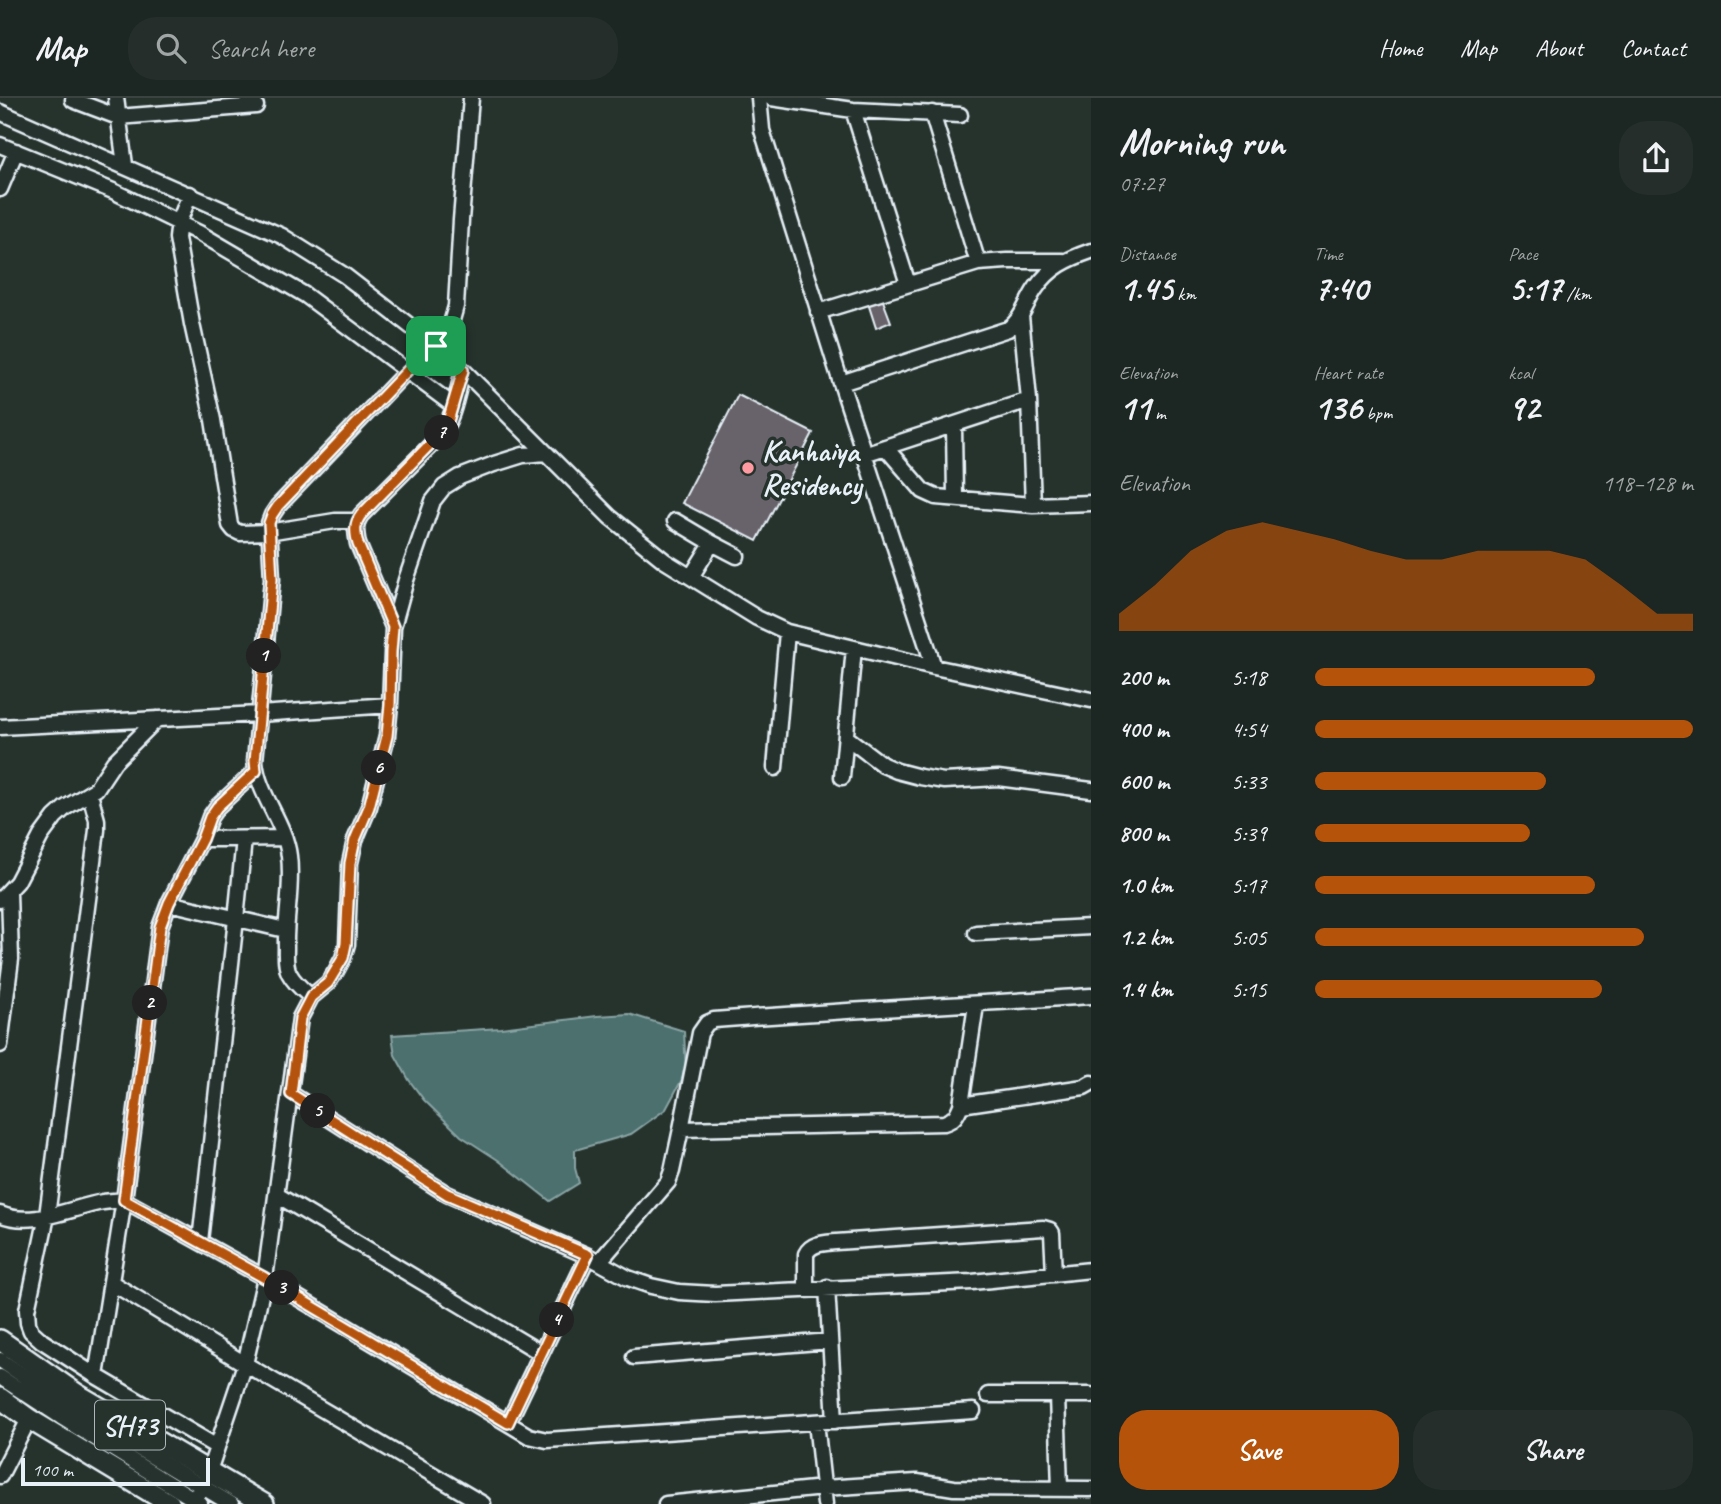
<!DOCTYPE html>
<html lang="en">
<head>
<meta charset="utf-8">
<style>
	body { margin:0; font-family:Caveat,sans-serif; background:#252e2a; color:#f1f3f6; height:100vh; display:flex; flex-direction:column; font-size:26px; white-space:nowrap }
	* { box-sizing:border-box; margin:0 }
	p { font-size:23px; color:#a0a5a5 }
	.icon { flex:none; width:38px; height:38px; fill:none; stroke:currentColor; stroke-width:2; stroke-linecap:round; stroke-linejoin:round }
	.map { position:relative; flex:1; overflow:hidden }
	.side { display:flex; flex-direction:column; background:#1c2622; width:630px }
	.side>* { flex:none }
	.scale { position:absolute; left:21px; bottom:18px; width:189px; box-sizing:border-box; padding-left:7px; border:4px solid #e8f1f8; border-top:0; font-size:19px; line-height:24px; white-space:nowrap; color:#e8f1f8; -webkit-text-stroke:5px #26332d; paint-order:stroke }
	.pin { position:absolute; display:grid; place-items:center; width:60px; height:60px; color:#fff; margin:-30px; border-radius:14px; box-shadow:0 4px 10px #0006 }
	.km { position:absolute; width:35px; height:35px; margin:-18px; border-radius:50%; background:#222; color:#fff; font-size:19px; line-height:35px; text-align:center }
	.round { display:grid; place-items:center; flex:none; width:74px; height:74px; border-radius:28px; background:#252e2a }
	.overview { display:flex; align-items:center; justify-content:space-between; height:119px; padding:0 28px }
	h1 { font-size:38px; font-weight:800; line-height:52px }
	.metrics { display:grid; grid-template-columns:repeat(3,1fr); gap:10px; height:119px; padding:7px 28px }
	.metrics div { display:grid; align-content:center }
	.metrics b { font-size:35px; font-weight:800 }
	.metrics small { font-size:19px; font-weight:400 }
	.metrics p { font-size:19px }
	.chart { height:196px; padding:14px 28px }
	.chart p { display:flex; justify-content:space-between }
	.chart svg { width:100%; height:126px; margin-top:7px; fill:#b45309; opacity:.7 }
	.cta { display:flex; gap:14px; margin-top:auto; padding:14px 28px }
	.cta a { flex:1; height:80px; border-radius:28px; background:#b45309; color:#fff; font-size:28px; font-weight:800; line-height:80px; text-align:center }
	.cta a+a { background:#252e2a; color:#f1f3f6 }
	ul { padding:0 28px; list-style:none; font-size:23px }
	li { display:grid; grid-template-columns:112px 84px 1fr; align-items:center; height:52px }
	li i { height:18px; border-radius:9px; background:#b45309 }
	header { display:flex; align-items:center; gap:42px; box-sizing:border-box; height:98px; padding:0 35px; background:#1c2622; border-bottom:2px solid #3a4340 }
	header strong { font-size:33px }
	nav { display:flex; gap:38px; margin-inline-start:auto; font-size:24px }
	.search { width:490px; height:63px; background:#252e2a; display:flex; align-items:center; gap:18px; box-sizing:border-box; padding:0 24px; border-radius:28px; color:#a0a5a5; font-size:26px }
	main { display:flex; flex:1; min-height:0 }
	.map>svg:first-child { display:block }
	.water { fill:#4b706e; stroke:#8aa4a5; stroke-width:2 }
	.building { fill:#68626b; stroke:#e8f1f8; stroke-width:2 }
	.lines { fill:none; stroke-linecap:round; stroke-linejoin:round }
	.minor-casing { stroke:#e8f1f8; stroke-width:19 }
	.major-casing { stroke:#e8f1f8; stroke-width:24 }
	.minor { stroke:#26332d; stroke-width:14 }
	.major { stroke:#26332d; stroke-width:19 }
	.route-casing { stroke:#fff; stroke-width:14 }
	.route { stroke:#b45309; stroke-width:9 }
	.poi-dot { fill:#ff9aa2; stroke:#26332d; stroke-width:2.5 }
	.labels { text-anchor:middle; stroke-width:7; stroke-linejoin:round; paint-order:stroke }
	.shield { fill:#26332d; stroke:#aeb8bb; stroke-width:2 }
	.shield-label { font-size:28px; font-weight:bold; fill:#e8f1f8 }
	.poi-label { font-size:30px; font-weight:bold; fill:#e8f1f8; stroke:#26332d; text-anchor:start }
</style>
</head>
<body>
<header>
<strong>Map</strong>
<div class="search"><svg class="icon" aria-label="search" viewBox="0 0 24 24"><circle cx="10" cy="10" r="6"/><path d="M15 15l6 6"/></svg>Search here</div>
<nav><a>Home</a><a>Map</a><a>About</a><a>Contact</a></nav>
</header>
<main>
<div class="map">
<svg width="1091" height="1406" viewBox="0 0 1091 1406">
	<rect width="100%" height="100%" fill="#26332d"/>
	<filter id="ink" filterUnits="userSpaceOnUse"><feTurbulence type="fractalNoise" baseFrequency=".0143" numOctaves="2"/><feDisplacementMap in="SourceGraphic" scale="14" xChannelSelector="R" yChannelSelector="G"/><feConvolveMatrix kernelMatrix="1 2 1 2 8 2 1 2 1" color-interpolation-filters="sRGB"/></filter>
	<g filter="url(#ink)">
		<path class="water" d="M629,916L684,933L686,974L666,1011L631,1036L575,1052V1070L579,1085L550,1103L498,1062L461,1038L424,1002L409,982L395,957L392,937L501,930L597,918Z"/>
		<path class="building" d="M882,200L891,224L876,230L868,205Z
			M738,297L813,335L757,443L682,405Z"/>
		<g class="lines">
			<g class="minor-casing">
				<path id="minor" d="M116,0L125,67
					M759,0L762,32L841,285L934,569
					M771,0L853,12L960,17
					M73,2L118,19L256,8
					M853,12L908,186
					M0,14L282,138L344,177L436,248L463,272L610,419L665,463L757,520L787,534L934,569L1091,602
					M932,15L978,165
					M0,47L113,93L199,135L305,197L454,308
					M0,91L16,53
					M190,96L179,124L177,140L192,226L213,322L230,427L234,432L240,435L268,434L335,423H356
					M818,214L978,165L1007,163H1063
					M1021,218L1029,302L1033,407
					M841,285L1008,231C1023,221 1026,204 1036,190C1050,169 1068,161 1091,153
					M954,327L955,400
					M885,349L923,393L936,399L1033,407L1091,405
					M864,356L1029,302
					M675,423L712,445L691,479
					M712,445L737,458
					M393,529L358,446C356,435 354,426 361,417L439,339C454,320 457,295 463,272
					M0,629L259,616L390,607
					M846,639L883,667L897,673L920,679L944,683L998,680L1091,692
					M775,670L787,534
					M842,679L854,550
					M90,696L97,722V732L47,1118L27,1212L28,1225L31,1233L42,1243L96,1278L217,1349
					M202,741L285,740
					M0,802L17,784L41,738L55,719L65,710L96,691L114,664L157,621
					M169,805L285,832
					M976,835L1091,829
					M311,899C303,892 294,885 289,875C285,867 286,858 286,849C285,819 293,788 289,758C285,724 258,697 255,663L272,481L269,425L272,417L278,408L407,273L436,248L450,229L456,208L461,122L471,0
					M0,947L11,861L9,794
					M291,996L447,1096L588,1158L628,1180L651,1188L679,1194L715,1196L972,1184L1091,1172
					M961,1007L1084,989L1091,985
					M681,1031L944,1025C954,1022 957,1017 961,1007L976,907
					M277,1097L541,1255
					M0,1116C32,1130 70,1110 103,1104C110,1103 117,1103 124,1102L265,1180L529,1338L547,1342L973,1313
					M200,1143L236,821L244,741
					M599,1164L668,1084L672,1073L681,1031L700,935L707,925L714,922C840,912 965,907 1091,898
					M112,1185L245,1266L483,1406
					M827,1189L835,1323
					M806,1190V1156C811,1145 825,1145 836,1144L1043,1130L1050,1132L1052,1135L1054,1176
					M634,1259L830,1243
					M0,1262L70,1309L231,1406
					M96,1278L124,1102L160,829L169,805L202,741L210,719L217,709L256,673
					M0,1279L61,1319L200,1405
					M988,1297H1091
					M1057,1297L1060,1391
					M816,1324L825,1406
					M508,1325L588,1158
					M0,1378L29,1321
					M191,1406L202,1389L209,1373L245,1266L265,1180L300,920L311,899L328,885L336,873L343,860L347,846L350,765L355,742L369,709L387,638L390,607L393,529L406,482L433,403L444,389L460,379L494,366L523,357L546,355
					M666,1406L823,1390L917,1384L954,1390L1091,1391"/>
			</g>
			<g class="major-casing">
				<path id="major" d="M0,1242L77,1296L264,1406
					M0,1300L29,1321L170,1406"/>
			</g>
			<use href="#minor" class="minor"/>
			<use href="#major" class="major"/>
		</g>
	</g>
	<g class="lines" filter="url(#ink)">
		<g class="route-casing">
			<path id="route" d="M436,248L463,272L446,330L361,417C354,426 355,435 358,446L393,529L391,554L390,607L387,638L369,709L355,742L350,765L346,846L343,860L328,885L311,899L300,920L291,996L447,1096L588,1157L508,1325L265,1180L124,1102L160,829L169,805L202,741L210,719L217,709L256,673L255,663L272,481L269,425L272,417L278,408L407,273Z"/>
		</g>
		<use href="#route" class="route"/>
	</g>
	<circle class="poi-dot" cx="748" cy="370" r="7"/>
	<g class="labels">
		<rect class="shield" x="95" y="1302.5" width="70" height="49" rx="5"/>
		<g class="shield-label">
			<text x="130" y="1337">SH73</text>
		</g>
		<g class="poi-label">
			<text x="762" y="363">Kanhaiya<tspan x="762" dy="34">Residency</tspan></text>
		</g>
	</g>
</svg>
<div class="scale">100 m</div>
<div class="pin" style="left:436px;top:248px;background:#1e9e55"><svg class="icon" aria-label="arrive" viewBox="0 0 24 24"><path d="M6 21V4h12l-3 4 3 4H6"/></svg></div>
<b class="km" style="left:264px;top:558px">1</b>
<b class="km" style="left:150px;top:905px">2</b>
<b class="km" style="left:282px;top:1190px">3</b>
<b class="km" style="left:557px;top:1222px">4</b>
<b class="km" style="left:318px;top:1013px">5</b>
<b class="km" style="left:379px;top:670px">6</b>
<b class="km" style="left:442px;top:335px">7</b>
</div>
<section class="side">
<div class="overview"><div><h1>Morning run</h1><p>07:27</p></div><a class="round"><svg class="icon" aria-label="share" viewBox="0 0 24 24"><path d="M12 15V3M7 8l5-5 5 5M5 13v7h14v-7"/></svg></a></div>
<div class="metrics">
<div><p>Distance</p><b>1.45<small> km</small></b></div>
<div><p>Time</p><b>7:40</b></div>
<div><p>Pace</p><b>5:17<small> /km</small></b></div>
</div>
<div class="metrics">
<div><p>Elevation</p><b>11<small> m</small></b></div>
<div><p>Heart rate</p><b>136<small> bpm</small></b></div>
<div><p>kcal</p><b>92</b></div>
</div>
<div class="chart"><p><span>Elevation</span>118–128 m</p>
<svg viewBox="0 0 160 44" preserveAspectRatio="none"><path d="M0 44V38L10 28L20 16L30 9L40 6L50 9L60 12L70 16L80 19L90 19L100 16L110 16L120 16L130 19L140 28L150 38L160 38V44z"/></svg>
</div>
<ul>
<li><b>200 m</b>5:18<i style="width:74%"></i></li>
<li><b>400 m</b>4:54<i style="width:100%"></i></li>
<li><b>600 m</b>5:33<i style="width:61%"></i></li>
<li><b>800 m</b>5:39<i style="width:57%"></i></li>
<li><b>1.0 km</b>5:17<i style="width:74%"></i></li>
<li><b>1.2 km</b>5:05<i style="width:87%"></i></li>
<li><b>1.4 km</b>5:15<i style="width:76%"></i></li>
</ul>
<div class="cta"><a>Save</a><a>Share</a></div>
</section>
</main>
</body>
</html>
